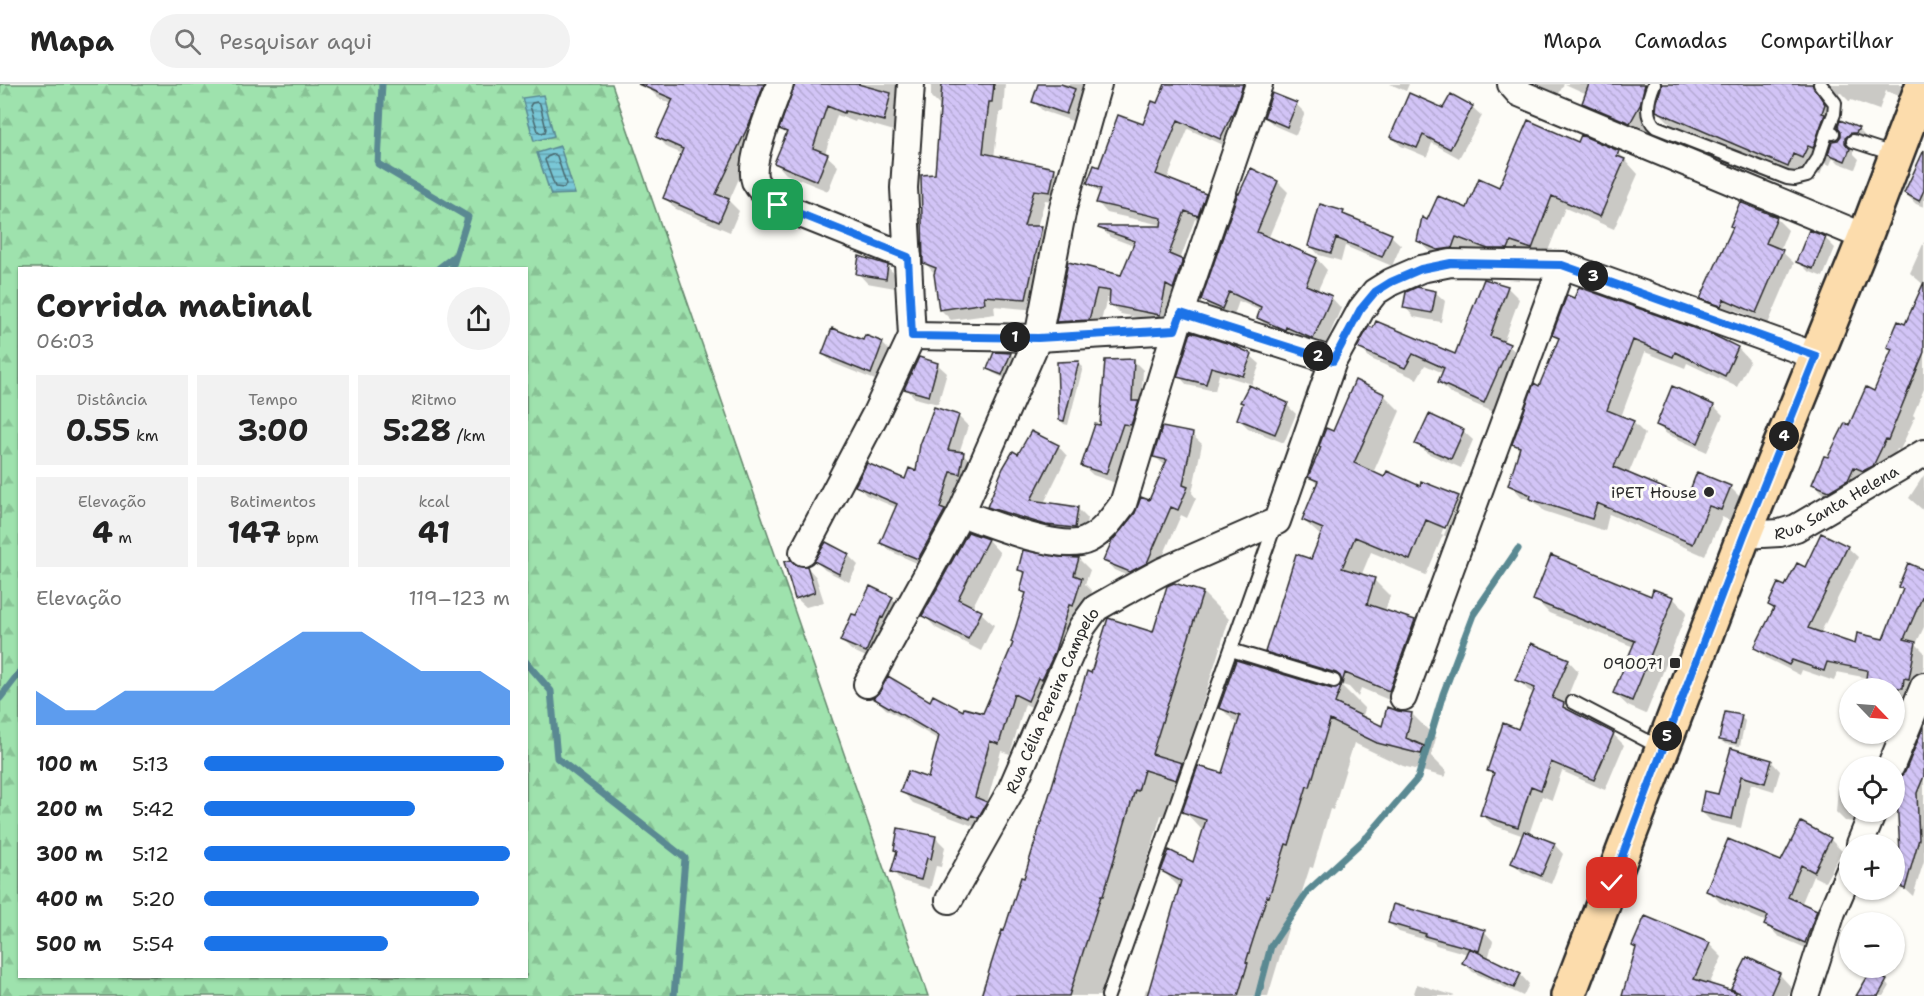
<!DOCTYPE html>
<html lang="pt">
<head>
<meta charset="utf-8">
<style>
	body { margin:0; font-family:"Shantell Sans",sans-serif; background:#f2f2f2; color:#222; height:100vh; display:flex; flex-direction:column; font-size:22px; white-space:nowrap }
	* { box-sizing:border-box; margin:0 }
	p { font-size:20px; color:#767676 }
	.icon { flex:none; width:33px; height:33px; fill:none; stroke:currentColor; stroke-width:2; stroke-linecap:round; stroke-linejoin:round }
	.map { position:relative; flex:1; overflow:hidden }
	.details { position:absolute; left:18px; top:183px; width:510px; height:711px; display:flex; flex-direction:column; background:#fff; border-radius:0px; box-shadow:0 2px 4px #0004 }
	.details>* { flex:none }
	.needle { width:39px; rotate:115deg }
	.tools { position:absolute; left:1839px; top:594px; display:grid; gap:12px }
	.tools a { display:grid; place-items:center; width:66px; height:66px; border-radius:50%; background:#fff; box-shadow:0 2px 4px #0004; font-size:30px }
	.pin { position:absolute; display:grid; place-items:center; width:51px; height:51px; color:#fff; margin:-26px; border-radius:12px; box-shadow:0 3px 9px #0006 }
	.km { position:absolute; width:30px; height:30px; margin:-15px; border-radius:50%; background:#222; color:#fff; font-size:16px; line-height:30px; text-align:center }
	.round { display:grid; place-items:center; flex:none; width:63px; height:63px; border-radius:32px; background:#f2f2f2 }
	.headline { display:flex; align-items:center; justify-content:space-between; height:102px; padding:0 18px }
	h1 { font-size:33px; font-weight:700; line-height:45px }
	.figures { display:grid; grid-template-columns:repeat(3,1fr); gap:9px; height:102px; padding:6px 18px }
	.figures div { display:grid; align-content:center; border-radius:0px; background:#f2f2f2; text-align:center }
	.figures b { font-size:30px; font-weight:700 }
	.figures small { font-size:16px; font-weight:400 }
	.figures p { font-size:16px }
	.chart { height:168px; padding:12px 18px }
	.chart p { display:flex; justify-content:space-between }
	.chart svg { width:100%; height:108px; margin-top:6px; fill:#1a73e8; opacity:.7 }
	ul { padding:0 18px; list-style:none; font-size:20px }
	li { display:grid; grid-template-columns:96px 72px 1fr; align-items:center; height:45px }
	li i { height:15px; border-radius:8px; background:#1a73e8 }
	header { display:flex; align-items:center; gap:36px; box-sizing:border-box; height:84px; padding:0 30px; background:#fff; border-bottom:2px solid #e0e0e0 }
	header strong { font-size:28px }
	nav { display:flex; gap:33px; margin-inline-start:auto; font-size:21px }
	.search { width:420px; height:54px; background:#f2f2f2; display:flex; align-items:center; gap:15px; box-sizing:border-box; padding:0 21px; border-radius:33px; color:#767676; font-size:22px }
	.map>svg:first-child { display:block }
	.forest { fill:url(#forest-firs); stroke:#64866c; stroke-width:1.5; fill-rule:evenodd }
	.water { fill:url(#water-rules); stroke:#5a8992; stroke-width:1.5 }
	.shadow { fill:#0003; fill-rule:evenodd }
	.lines { fill:none; stroke-linecap:round; stroke-linejoin:round }
	.shore { stroke:#4a696f; stroke-width:1.5 }
	.stream { stroke:#5a8992; stroke-width:7 }
	.building { fill:url(#building-back-hatch); stroke:#2b2b2b; stroke-width:1.5 }
	.lane-casing { stroke:#2b2b2b; stroke-width:16 }
	.street-casing { stroke:#2b2b2b; stroke-width:30 }
	.primary-casing { stroke:#2b2b2b; stroke-width:38 }
	.lane { stroke:#fdfcf7; stroke-width:12 }
	.street { stroke:#fdfcf7; stroke-width:26 }
	.primary { stroke:#fcdcac; stroke-width:33 }
	.route-casing { stroke:#fff; stroke-width:12 }
	.route { stroke:#1a73e8; stroke-width:8 }
	.poi-dot { fill:#2b2b2b; stroke:#fdfcf7; stroke-width:2 }
	.labels { text-anchor:middle; stroke-width:6; stroke-linejoin:round; paint-order:stroke }
	.poi-label { font-size:16px; fill:#2b2b2b; stroke:#fdfcf7; text-anchor:end }
	.street-label { font-size:16px; fill:#2b2b2b; stroke:#fdfcf7 }
</style>
</head>
<body>
<header>
<strong>Mapa</strong>
<div class="search"><svg class="icon" aria-label="search" viewBox="0 0 24 24"><circle cx="10" cy="10" r="6"/><path d="M15 15l6 6"/></svg>Pesquisar aqui</div>
<nav><a>Mapa</a><a>Camadas</a><a>Compartilhar</a></nav>
</header>
<div class="map">
<svg width="1924" height="912" viewBox="0 0 1924 912">
	<defs>
		<pattern id="forest-firs" width="22" height="20" patternUnits="userSpaceOnUse" patternTransform="scale(1.5)"><rect width="22" height="20" fill="#9ee2ad"/><path d="M5 1l3.5 6h-7zM16 11l3.5 6h-7z" fill="#88c295"/></pattern>
		<pattern id="water-rules" width="6" height="5" patternUnits="userSpaceOnUse" patternTransform="scale(1.5)"><rect width="6" height="5" fill="#79c7d6"/><path d="M0 2.5h6" fill="none" stroke="#63a2ae"/></pattern>
		<pattern id="building-back-hatch" width="6" height="6" patternUnits="userSpaceOnUse" patternTransform="scale(1.5)"><rect width="6" height="6" fill="#d2c4f6"/><path d="M-1 5l2 2M0 0l6 6M5-1l2 2" fill="none" stroke="#b4a9d3"/></pattern>
	</defs>
	<rect width="100%" height="100%" fill="#fdfcf7"/>
	<filter id="ink" filterUnits="userSpaceOnUse"><feTurbulence type="fractalNoise" baseFrequency=".0167" numOctaves="2"/><feDisplacementMap in="SourceGraphic" scale="12" xChannelSelector="R" yChannelSelector="G"/><feConvolveMatrix kernelMatrix="1 2 1 2 8 2 1 2 1" color-interpolation-filters="sRGB"/></filter>
	<g filter="url(#ink)">
		<path class="forest" d="M0,0H612L928,912H0ZM20,184H526V892H20Z"/>
		<path class="water" d="M543,11L554,52L534,57L522,14Z
			M560,62L575,110L551,111L537,69Z"/>
		<path class="shadow" d="M649,0H781L729,117L739,127L730,148L676,125L665,114L683,70L668,64L658,53L672,20L658,14L648,3Z
			M796,0H904L901,21L894,47L856,36L855,38L837,31L825,70L838,82L828,107L786,90L776,79L787,51L781,45Z
			M931,0H1005L1003,28H1000L994,73L1054,85L1065,96L1060,118L1045,116L1037,143H1042L1052,154L1037,226L994,222L995,230L951,236L940,225L935,190L925,179L941,49L938,47L941,23L931,13Z
			M1040,0H1084L1075,38L1043,27L1033,17Z
			M1167,0H1257L1230,64L1188,45L1167,96L1205,111L1215,121L1208,141L1195,135L1180,176L1192,187L1170,240L1121,230L1111,220V214H1107L1099,245L1068,247L1058,237L1069,179L1122,193L1134,162L1110,153L1100,143H1162V141L1107,129L1098,119L1101,110L1088,99L1144,42L1158,21Z
			M1390,0H1409L1406,7Z
			M1533,0H1564L1555,17L1547,13Z
			M1565,0H1912L1907,15L1886,7L1879,26L1851,16L1850,18L1841,9L1832,11L1829,20L1842,39L1858,45L1867,54L1866,58L1854,64V70L1859,75L1855,85L1839,79L1833,73L1830,81L1825,79L1820,91L1810,87L1805,99L1675,44L1658,27L1648,55L1601,36L1583,18L1587,10Z
			M1296,20L1305,29L1296,51L1275,42L1265,33Z
			M1472,23L1482,32L1459,74L1432,59L1427,73L1401,62L1392,53L1444,26Z
			M1579,60L1618,68L1638,90L1614,145L1565,124L1544,177H1503L1469,165L1464,177L1452,179L1432,169L1418,156L1428,138L1468,126L1500,105Z
			M1924,74V123L1916,120L1905,109Z
			M1278,98L1288,108L1268,155L1317,175L1327,186L1317,208L1331,213L1341,224L1324,264L1269,244L1258,234L1261,227L1239,217L1233,234L1213,226L1203,216Z
			M1343,128L1348,134L1391,152L1401,161L1392,182L1345,162L1341,177L1319,171L1310,161Z
			M1776,134L1788,146L1780,166L1794,179L1768,240L1736,226L1733,233L1714,226L1702,214Z
			M1825,154L1835,164L1823,193L1808,187L1798,177Z
			M1924,158V201L1910,189Z
			M887,183L897,192L895,204L867,199L858,189Z
			M1924,202V305L1913,331L1915,333L1900,366L1897,365L1884,392L1841,418L1825,411L1814,400L1850,343L1875,309L1893,267L1889,262L1906,242Z
			M1507,203L1519,215L1503,259L1509,262L1521,273L1496,329L1451,310L1439,298L1443,289L1425,281L1417,295L1371,275L1359,263L1456,272Z
			M1435,208L1445,217L1441,238L1414,233L1405,223Z
			M1192,250L1251,272L1260,280L1252,300L1219,290L1215,307L1187,301L1179,292Z
			M1554,251L1712,252L1738,264L1750,277L1737,303L1687,279L1685,284L1645,268L1621,333L1633,338L1645,350L1628,391L1688,416L1730,403L1742,415L1733,438L1722,433L1705,472L1609,430L1605,447L1544,427L1535,418L1522,413L1510,400L1520,367L1514,360L1560,257Z
			M865,253L883,260L892,269L880,298L833,279L823,270L863,258Z
			M995,270H1011L1015,274L1006,295L993,289L988,284Z
			M1134,277L1143,286L1141,322L1116,399L1093,391L1083,382Z
			M1078,279L1083,283L1068,341L1064,340L1060,336Z
			M937,280L947,289L938,320L915,314L906,304Z
			M1384,311L1400,327L1373,389L1385,395L1458,414L1474,430L1462,459L1443,451L1426,491L1371,468L1361,492L1374,496L1390,512L1385,527L1415,537L1431,553L1405,623L1361,604L1358,613L1349,603L1283,583L1266,567L1312,477L1322,453L1303,436L1318,401L1310,393L1334,349ZM1454,419H1457L1444,451L1441,450Z
			M1287,321L1296,330L1284,359L1248,344L1239,335Z
			M1714,322L1723,331L1707,368L1667,350L1657,341Z
			M935,325L959,333L968,342L959,369L963,370L973,379L969,399L960,397L949,432L928,484L892,468L882,459L897,424L866,411L857,401L906,397L917,389Z
			M1463,347L1473,356L1461,384L1427,369L1417,359Z
			M1192,351L1202,360L1192,409L1196,414L1187,434L1181,431L1156,488L1140,497L1114,486L1105,476L1149,418L1166,382L1155,373Z
			M1058,362L1067,372L1044,419L1078,425L1087,434L1084,452L1057,450L998,432L988,422L1019,372Z
			M1924,391V427L1909,414Z
			M969,449L988,456L1000,469L972,524L981,529L994,541L981,567L936,544L924,531Z
			M827,460L848,471L858,481L849,498L825,486L816,477Z
			M1847,463L1858,473L1820,550L1856,562L1884,556L1904,507L1899,503L1924,487V543L1916,560L1924,568V580L1919,605L1906,641L1894,640V604H1867L1868,594L1837,588L1834,597L1802,586L1800,591L1766,574L1756,564L1774,525L1770,521L1806,486Z
			M1058,475H1079L1090,486L1085,500L1092,507L1084,533L1040,627L1025,620L1010,670L1001,667L987,719L998,730L981,745L913,719L902,707L929,696L939,656L886,625L875,614L930,619L964,629L984,631L1014,560L1027,512L1021,506L1026,492L1019,485Z
			M796,483H807L816,493L824,518L806,523L796,514Z
			M1203,509L1229,535L1183,682L1195,695L1223,691L1238,641L1221,624L1337,606L1342,602L1365,625L1362,634L1383,644L1412,630L1436,654L1431,672L1447,688L1445,693L1403,682L1354,659L1333,726L1330,725L1313,784L1310,783L1293,836L1291,835L1268,912H1144L1146,905L1150,907L1180,804L1163,787L1194,780L1204,748L1184,727L1188,717L1170,712L1164,732L1161,731L1129,838L1127,837L1103,912H980L984,898H987L1025,796L1092,591L1154,550Z
			M892,514L902,524L875,577L851,566L842,557L856,533Z
			M1651,514H1673L1687,528L1646,630L1628,622L1614,609L1634,563L1549,529L1535,515Z
			M1568,576L1578,587L1564,621L1573,630L1613,650L1624,661L1605,706L1562,687L1552,716L1542,712L1529,750L1554,760L1563,770L1551,800L1522,788L1513,779L1524,752L1493,741L1482,731L1494,692L1489,687L1519,647L1534,609L1528,606L1517,595Z
			M1741,633L1745,637L1740,662L1725,660L1721,655Z
			M1924,652V777L1913,812L1904,804L1906,689Z
			M1732,666L1771,677L1780,687L1774,707L1751,700L1741,744L1711,737L1702,728L1719,712Z
			M1838,704L1850,706V728H1866L1865,739L1845,737L1836,728Z
			M900,746L936,754L945,763L941,783L936,782L930,805L902,797L893,788L898,768L895,766Z
			M1830,755L1842,767L1825,798L1813,792L1801,821L1816,828L1828,839L1817,869L1778,852L1766,840L1767,838L1720,818L1708,806L1782,779Z
			M1389,839L1484,847L1493,857L1488,875L1520,890L1529,900L1523,912L1473,888L1464,879L1468,870L1436,861L1433,858L1399,848Z
			M1709,860L1722,873L1709,901L1731,908L1748,875L1780,891L1792,904L1788,912H1623L1638,866L1634,862Z
			M1872,889L1890,902L1884,912H1861Z
			M1417,900L1455,912H1413Z"/>
		<g class="lines">
			<path class="shore" d="M537,18L540,20L546,45L545,48L541,49L538,47L530,22L532,19Z
				M554,70L557,72L566,100L564,104L555,103L545,76L547,73Z"/>
			<path class="stream" d="M382,0L378,80L468,133L452,184
				M439,184L456,171
				M526,578L551,607L557,674L685,774L674,912
				M0,614L20,588
				M1258,912L1271,862L1308,807L1368,752L1418,694L1443,610L1473,531L1518,465"/>
		</g>
		<path class="building" d="M638,0H764L751,36L716,110L729,115L719,138L663,114L683,65L656,53L673,15Z
			M795,0H858L891,9L884,37L845,27L844,29L827,22L813,64L828,70L817,97L774,79L787,48L779,45Z
			M942,0H994L992,18H989L983,69L1055,84L1050,108L1034,106L1024,142H1042L1026,215L984,212L985,219L939,226L934,190L936,184L923,179L921,91L935,90Z
			M1038,0H1061L1075,5L1066,30L1032,18Z
			M1165,0H1243L1236,22L1220,55L1178,36L1156,90L1206,110L1198,132L1185,127L1169,170L1183,176L1173,205L1166,201L1160,231L1109,221L1110,207L1097,205L1089,236L1056,238L1068,178L1121,191L1135,157L1098,144L1099,142H1161L1162,134L1096,119L1101,105L1087,99L1094,81L1099,83L1118,31L1143,40L1152,17L1157,19Z
			M1589,0H1645L1640,21L1630,39L1582,19Z
			M1662,0H1812L1825,20L1822,29L1825,30L1813,64L1808,62L1802,74L1793,70L1788,83L1656,27L1657,18Z
			M1272,9L1297,19L1287,43L1264,33Z
			M1409,9L1443,24L1451,10L1473,22L1450,65L1423,51L1417,64L1390,53Z
			M1528,36L1578,58L1581,51L1619,67L1617,72L1625,75L1600,133L1552,112L1532,165L1511,158L1508,165H1488L1456,153L1452,164L1438,166L1417,157L1422,133L1427,136L1438,112L1467,124L1479,94L1499,103Z
			M1840,36L1859,44L1856,49H1851L1845,54V59L1850,65L1845,77L1828,70L1832,57L1838,56L1841,52V47L1838,43Z
			M1924,66V106L1919,117L1904,109Z
			M1251,84L1278,97L1257,148L1317,174L1306,201L1332,212L1313,255L1286,243L1285,246L1257,234L1261,223L1229,208L1222,225L1201,216L1238,109L1239,110Z
			M1740,118L1777,133L1766,159L1783,166L1756,229L1724,215L1721,222L1700,215L1733,143L1730,142Z
			M1320,120L1344,127L1343,130L1392,150L1382,173L1336,154L1331,169L1308,162Z
			M1809,146L1826,153L1813,185L1796,178Z
			M859,172L888,181L886,195L856,190Z
			M1484,195L1508,202L1490,252L1510,260L1484,319L1438,298L1444,284L1413,270L1405,284L1357,264L1369,242L1373,244L1376,237L1455,270Z
			M1924,198V268L1888,356L1886,355L1873,382L1863,387L1854,383L1848,396L1829,407L1812,400L1824,372L1828,373L1845,339L1849,341L1866,303L1874,307L1892,265L1887,263L1898,237L1905,240Z
			M1417,203L1436,207L1432,229L1403,224L1406,208Z
			M1579,203L1713,251L1738,263L1725,292L1675,268L1673,273L1633,256L1607,326L1634,337L1614,383L1687,414L1697,388L1731,402L1721,426L1709,422L1693,460L1597,419L1592,435L1530,415L1531,411L1508,401L1520,363L1512,360L1534,299L1539,302L1559,254L1552,251L1567,211L1574,214Z
			M832,244L863,256L865,251L883,258L871,290L822,270Z
			M1191,248L1230,260L1252,270L1243,292L1211,283L1206,300L1177,293Z
			M994,268L1011,269L1002,291L987,285Z
			M919,273L938,279L929,312L904,305Z
			M1134,275L1132,317H1139L1131,341L1123,340L1106,390L1081,382L1095,340L1100,341L1105,276Z
			M1079,277L1064,337L1059,336L1057,278Z
			M1355,296L1385,310L1354,379L1384,393L1387,387L1420,402L1421,397L1459,412L1445,444L1426,436L1410,476L1355,453L1342,484L1375,494L1367,520L1415,536L1389,607L1345,589L1342,599L1340,592L1336,589L1265,568L1296,470L1311,475L1323,445L1302,436L1318,397L1308,393L1321,363L1319,362L1326,344L1333,347Z
			M1249,301L1288,319L1275,350L1237,335L1243,319L1240,318Z
			M1672,302L1714,321L1698,359L1656,341Z
			M934,323L959,331L948,366L964,368L960,390L951,388L940,424L945,426L918,475L880,459L897,420L855,402L867,379L905,395L909,384L916,387L920,361Z
			M1429,330L1464,346L1451,375L1415,360Z
			M1162,343L1193,349L1183,401L1188,403L1178,426L1171,423L1147,479L1130,488L1103,477L1112,457L1135,429L1141,413L1149,416L1167,376L1153,373Z
			M1031,347L1059,361L1031,416L1078,423L1075,444L1046,441L987,423L1003,384L1013,367L1018,370Z
			M968,448L988,455L958,515L982,527L968,555L922,532Z
			M1821,449L1848,462L1808,544L1855,560L1857,549L1883,555L1903,505L1898,503L1908,479L1924,486V509L1904,555L1916,558L1909,595L1904,594L1903,604H1865L1867,586L1827,578L1824,587L1792,576L1789,581L1754,564L1774,524L1768,521L1778,499L1785,502L1797,479L1805,483Z
			M826,458L849,470L839,490L814,477Z
			M1023,466L1058,473L1079,474L1074,491L1082,494L1073,522L1069,521L1054,570L1042,596L1038,594L1028,617L1014,610L999,660L990,657L975,713L987,718L978,734L972,731L970,735L900,708L908,687L928,694L939,652L873,614L880,607L888,592L930,617L933,611L963,627L964,624L983,629L1013,559L1011,558L1026,509L1020,507L1025,488L1018,486Z
			M1551,471L1651,512L1653,505L1674,513L1632,617L1613,609L1635,557L1533,516Z
			M791,476L797,481L807,482L815,508L795,515L784,478Z
			M1174,499L1203,508L1152,670L1182,679L1176,696L1144,686L1138,707L1135,706L1103,812H1101L1069,912H981L1002,846L1004,847L1021,793L1024,794L1087,587L1091,589L1108,534L1153,548L1167,502Z
			M870,502L893,513L883,534L881,533L866,568L840,557L852,530L856,531Z
			M1531,559L1569,575L1552,614L1564,619L1563,623L1614,649L1594,696L1551,678L1541,706L1531,702L1518,743L1480,731L1494,689L1487,687L1503,639L1518,645L1535,604L1515,596Z
			M1236,576L1332,605H1336L1342,600L1335,619L1382,642L1387,623L1398,627L1412,629L1406,654L1424,662L1421,670L1377,659L1330,636L1310,703L1307,702L1289,761L1286,760L1269,813L1267,812L1246,878L1248,879L1238,912H1147L1181,797L1161,787L1169,766L1193,778L1206,736L1182,728L1198,682L1222,689L1240,632L1219,624Z
			M1725,628L1742,631L1736,659L1719,656Z
			M1924,641V692L1917,709L1919,755L1905,805L1902,804L1896,696L1905,688Z
			M1731,664L1772,676L1765,699L1741,692L1732,735L1700,728L1704,707L1718,710Z
			M1801,738L1831,754L1814,788L1801,781L1788,813L1817,826L1805,859L1764,841L1768,832L1706,807L1728,755L1781,777Z
			M898,744L936,752L931,775L927,774L921,796L891,788L897,767L894,766Z
			M1524,747L1555,759L1541,792L1511,779Z
			M1393,820L1485,846L1479,867L1469,864L1521,889L1514,904L1462,879L1469,864L1425,852L1426,850L1388,839Z
			M1645,832L1710,859L1694,895L1736,908L1735,912H1622L1636,864L1632,862Z
			M1747,873L1780,889L1770,912H1746L1731,905Z
			M1871,887L1887,896L1878,912H1856Z"/>
		<g class="lines">
			<g class="lane-casing">
				<path id="lane" d="M1654,0C1648,14 1643,32 1656,43L1787,94L1795,95L1807,92L1818,75L1827,47
					M1820,0L1835,19L1834,30L1827,47L1833,49
					M1853,57L1896,71
					M1231,566L1334,597
					M1573,618L1661,664
					M1108,912L1276,438"/>
			</g>
			<g class="street-casing">
				<g id="street">
					<path d="M780,0C773,20 748,78 755,97C760,107 770,114 778,121L908,173"/>
					<path d="M1511,0L1519,9L1865,153"/>
					<path d="M1181,229L1333,277"/>
					<path d="M912,252L1038,254L1175,246"/>
					<path d="M961,429L1038,254L1063,124L1098,0"/>
					<path id="s1" d="M1744,451L1780,449L1796,444L1924,369"/>
					<path d="M803,468L875,331L912,252L904,104L911,0"/>
					<path d="M867,600L961,429C988,439 1062,469 1087,456C1103,449 1113,433 1123,420L1181,229L1259,0"/>
					<path d="M1403,613L1562,181"/>
					<path d="M1891,682L1924,602"/>
					<path d="M1860,760L1873,728"/>
					<path id="s2" d="M949,816L1011,706L1082,543L1096,524L1124,508L1163,487L1277,437L1333,277L1361,226L1375,208L1391,198L1421,185L1451,179L1562,181L1816,272"/>
					<path d="M1805,912L1832,828L1850,786"/>
				</g>
			</g>
			<g class="primary-casing">
				<path id="primary" d="M1568,912L1744,451L1865,153L1923,0"/>
			</g>
			<use href="#lane" class="lane"/>
			<use href="#street" class="street"/>
			<use href="#primary" class="primary"/>
		</g>
	</g>
	<g class="lines" filter="url(#ink)">
		<g class="route-casing">
			<path id="route" d="M778,121L908,173L912,252L1038,254L1175,246L1181,229L1333,277L1360,226L1375,208L1391,198L1421,185L1451,179L1562,181L1816,272L1744,451L1612,799"/>
		</g>
		<use href="#route" class="route"/>
	</g>
	<g class="poi-dot">
		<circle cx="1709" cy="408" r="6"/>
		<rect x="1669" y="573" width="12" height="12" rx="3"/>
	</g>
	<g class="labels">
		<g class="poi-label">
			<text x="1697" y="414">iPET House</text>
			<text x="1663" y="585">090071</text>
		</g>
		<g class="street-label">
			<text dy="6" stroke="none"><textPath href="#s1" startOffset="100">Rua Santa Helena</textPath></text>
			<text dy="6" stroke="none"><textPath href="#s2" startOffset="225">Rua Célia Pereira Campelo</textPath></text>
		</g>
	</g>
</svg>
<div class="tools">
<a><svg class="needle" viewBox="-14 -14 28 28"><path d="M0-13l5 13h-10z" fill="#e53935"/><path d="M0 13l5-13h-10z" fill="#767676"/></svg></a>
<a><svg class="icon" aria-label="locate" viewBox="0 0 24 24"><circle cx="12" cy="12" r="6"/><path d="M12 2v4M12 18v4M2 12h4M18 12h4"/></svg></a>
<a>+</a>
<a>−</a>
</div>
<div class="pin" style="left:778px;top:121px;background:#1e9e55"><svg class="icon" aria-label="arrive" viewBox="0 0 24 24"><path d="M6 21V4h12l-3 4 3 4H6"/></svg></div>
<div class="pin" style="left:1612px;top:799px;background:#d93025"><svg class="icon" aria-label="check" viewBox="0 0 24 24"><path d="M5 12l5 5 9-10"/></svg></div>
<b class="km" style="left:1015px;top:253px">1</b>
<b class="km" style="left:1318px;top:272px">2</b>
<b class="km" style="left:1593px;top:192px">3</b>
<b class="km" style="left:1784px;top:352px">4</b>
<b class="km" style="left:1667px;top:652px">5</b>
<section class="details">
<div class="headline"><div><h1>Corrida matinal</h1><p>06:03</p></div><a class="round"><svg class="icon" aria-label="share" viewBox="0 0 24 24"><path d="M12 15V3M7 8l5-5 5 5M5 13v7h14v-7"/></svg></a></div>
<div class="figures">
<div><p>Distância</p><b>0.55<small> km</small></b></div>
<div><p>Tempo</p><b>3:00</b></div>
<div><p>Ritmo</p><b>5:28<small> /km</small></b></div>
</div>
<div class="figures">
<div><p>Elevação</p><b>4<small> m</small></b></div>
<div><p>Batimentos</p><b>147<small> bpm</small></b></div>
<div><p>kcal</p><b>41</b></div>
</div>
<div class="chart"><p><span>Elevação</span>119–123 m</p>
<svg viewBox="0 0 160 44" preserveAspectRatio="none"><path d="M0 44V30L10 38L20 38L30 30L40 30L50 30L60 30L70 22L80 14L90 6L100 6L110 6L120 14L130 22L140 22L150 22L160 30V44z"/></svg>
</div>
<ul>
<li><b>100 m</b>5:13<i style="width:98%"></i></li>
<li><b>200 m</b>5:42<i style="width:69%"></i></li>
<li><b>300 m</b>5:12<i style="width:100%"></i></li>
<li><b>400 m</b>5:20<i style="width:90%"></i></li>
<li><b>500 m</b>5:54<i style="width:60%"></i></li>
</ul>
</section>
</div>
</body>
</html>
